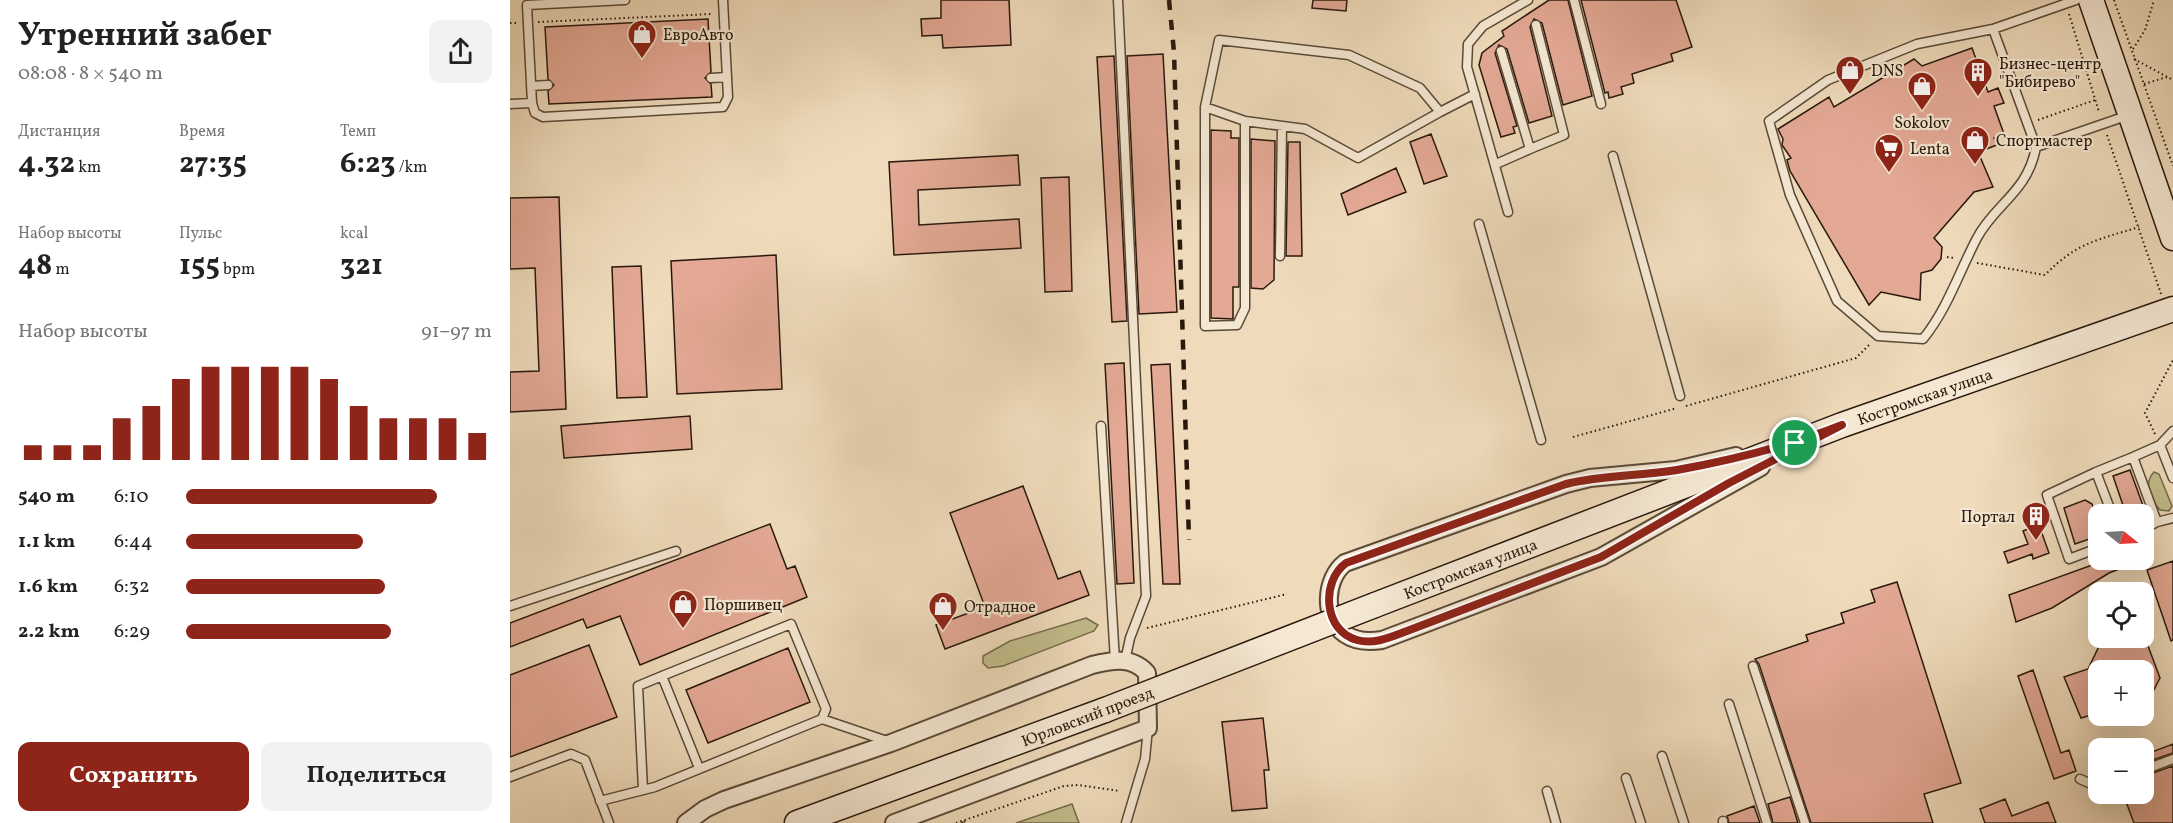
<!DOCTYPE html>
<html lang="ru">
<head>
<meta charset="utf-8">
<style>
	body { margin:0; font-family:Vollkorn,serif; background:#f2f2f2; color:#222; height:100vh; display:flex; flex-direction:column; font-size:22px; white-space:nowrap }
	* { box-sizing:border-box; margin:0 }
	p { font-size:20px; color:#767676 }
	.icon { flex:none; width:33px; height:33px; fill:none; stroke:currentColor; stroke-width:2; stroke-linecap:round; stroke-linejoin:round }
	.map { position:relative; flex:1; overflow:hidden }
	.side { display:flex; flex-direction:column; background:#fff; width:510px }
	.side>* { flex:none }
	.needle { width:39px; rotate:108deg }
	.tools { position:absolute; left:1578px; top:504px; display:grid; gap:12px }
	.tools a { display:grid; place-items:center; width:66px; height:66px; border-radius:12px; background:#fff; box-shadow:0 6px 24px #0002; font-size:30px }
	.pin { position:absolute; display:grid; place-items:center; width:51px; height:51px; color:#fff; margin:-26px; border:3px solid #fff; border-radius:50%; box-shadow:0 2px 6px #0007 }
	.round { display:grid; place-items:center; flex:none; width:63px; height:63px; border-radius:12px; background:#f2f2f2 }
	.overview { display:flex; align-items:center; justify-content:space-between; height:102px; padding:0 18px }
	h1 { font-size:33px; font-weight:700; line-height:45px }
	.metrics { display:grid; grid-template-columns:repeat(3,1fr); gap:9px; height:102px; padding:6px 18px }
	.metrics div { display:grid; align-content:center }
	.metrics b { font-size:30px; font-weight:700 }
	.metrics small { font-size:16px; font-weight:400 }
	.metrics p { font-size:16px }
	.chart { height:168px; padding:12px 18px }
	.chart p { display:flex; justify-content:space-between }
	.chart svg { width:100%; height:108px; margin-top:6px; stroke:#8f2418; stroke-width:6 }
	.button { display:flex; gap:12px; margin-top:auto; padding:12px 18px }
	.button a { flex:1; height:69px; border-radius:12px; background:#8f2418; color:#fff; font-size:24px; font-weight:700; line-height:69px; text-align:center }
	.button a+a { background:#f2f2f2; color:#222 }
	ul { padding:0 18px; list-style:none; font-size:20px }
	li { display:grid; grid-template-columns:96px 72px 1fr; align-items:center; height:45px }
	li i { height:15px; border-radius:8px; background:#8f2418 }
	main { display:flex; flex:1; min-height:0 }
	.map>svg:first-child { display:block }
	.green { fill:#c1bd8b; stroke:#756b4c; stroke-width:1.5 }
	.building { fill:#e4a995; stroke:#29190d; stroke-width:1.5 }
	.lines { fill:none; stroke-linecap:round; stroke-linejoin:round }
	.lane-casing { stroke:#5a4a38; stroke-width:11 }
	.street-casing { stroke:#5a4a38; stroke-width:20 }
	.secondary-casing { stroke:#29190d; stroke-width:27 }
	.path { stroke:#29190d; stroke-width:2; stroke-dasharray:1.5 3; stroke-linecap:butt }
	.lane { stroke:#f5e8d3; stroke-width:8 }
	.street { stroke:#f5e8d3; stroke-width:16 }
	.secondary { stroke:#f5e8d3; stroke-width:24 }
	.rail { stroke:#29190d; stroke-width:4.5; stroke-dasharray:10 10; stroke-linecap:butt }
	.secondary-bridge-casing { stroke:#29190d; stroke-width:27; stroke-linecap:butt }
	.secondary-bridge { stroke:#f5e8d3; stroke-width:24 }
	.route-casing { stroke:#fff; stroke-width:12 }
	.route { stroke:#8f2418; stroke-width:8 }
	.labels { text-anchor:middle; stroke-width:4.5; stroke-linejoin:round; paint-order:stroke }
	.poi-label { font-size:16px; fill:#29190d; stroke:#f5e8d3; text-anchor:start }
	.street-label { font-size:16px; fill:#29190d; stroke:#f5e8d3 }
</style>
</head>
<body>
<main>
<section class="side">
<div class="overview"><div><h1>Утренний забег</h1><p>08:08 · 8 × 540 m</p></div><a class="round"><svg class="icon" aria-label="share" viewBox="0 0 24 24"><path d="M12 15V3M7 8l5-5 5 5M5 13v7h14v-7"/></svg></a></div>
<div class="metrics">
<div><p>Дистанция</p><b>4.32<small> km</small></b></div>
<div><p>Время</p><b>27:35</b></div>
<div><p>Темп</p><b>6:23<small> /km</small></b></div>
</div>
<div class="metrics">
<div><p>Набор высоты</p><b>48<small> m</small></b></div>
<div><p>Пульс</p><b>155<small> bpm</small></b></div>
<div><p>kcal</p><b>321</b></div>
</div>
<div class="chart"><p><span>Набор высоты</span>91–97 m</p>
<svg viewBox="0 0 160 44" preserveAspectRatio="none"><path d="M5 44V38M15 44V38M25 44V38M35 44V27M45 44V22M55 44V11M65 44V6M75 44V6M85 44V6M95 44V6M105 44V11M115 44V22M125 44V27M135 44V27M145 44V27M155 44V33"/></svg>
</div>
<ul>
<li><b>540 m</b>6:10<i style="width:82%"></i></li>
<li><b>1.1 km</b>6:44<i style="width:58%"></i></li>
<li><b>1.6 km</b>6:32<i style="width:65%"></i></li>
<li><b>2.2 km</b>6:29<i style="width:67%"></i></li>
</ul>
<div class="button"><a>Сохранить</a><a>Поделиться</a></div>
</section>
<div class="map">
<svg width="1663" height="823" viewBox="0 0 1663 823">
	<rect width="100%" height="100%" fill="#efdbbb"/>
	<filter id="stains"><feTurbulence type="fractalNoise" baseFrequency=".00333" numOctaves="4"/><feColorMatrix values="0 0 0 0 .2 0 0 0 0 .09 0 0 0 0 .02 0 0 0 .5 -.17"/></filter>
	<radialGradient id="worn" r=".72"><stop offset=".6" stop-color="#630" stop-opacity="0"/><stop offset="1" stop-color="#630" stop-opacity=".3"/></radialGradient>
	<path class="green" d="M1644,472L1649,474L1662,506L1659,511L1650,510C1640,499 1633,484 1644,472Z
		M576,618L588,625L584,631L493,666L478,668L473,663V656L500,641Z
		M562,804L569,823H506Z"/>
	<path class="building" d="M431,0H499L501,45L433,48L432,35L412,36L411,19L431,18Z
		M803,0H837L836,11L802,8Z
		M1039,0H1058L1082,96L1053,105L1032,23L1024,19L1020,27L1042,116L1019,123L997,49L989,45L985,53L1007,126L1003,127L1005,133L991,137L969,65L972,53L994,36L992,31Z
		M1071,0H1166L1182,47L1161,54L1163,61L1122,74L1124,83L1111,87L1113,94L1099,98L1098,92L1095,93Z
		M198,19L201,72L195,78L201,84L202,97L39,104L38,91L44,85L38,79L35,27Z
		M1462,48L1478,92L1488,88L1494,103L1484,106L1494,134L1484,138L1487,145L1468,152L1483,187L1464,192L1424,238L1432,247L1431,259L1422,270L1411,273L1410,300L1371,292L1359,305L1280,171L1277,160L1281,158L1272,145L1273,139L1268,129L1319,97L1324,107L1404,59L1412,66Z
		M653,54L667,312L629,314L617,56Z
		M604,56L617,321L602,322L587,57Z
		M701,130L721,131V138H729V287H723V319L701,318Z
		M921,134L937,176L914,184L900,142Z
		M741,139L765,141L764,280L753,289L741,288Z
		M778,142H790L792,256H776Z
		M508,155L510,185L408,190L409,225L509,219L511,248L384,255L379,162Z
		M886,168L896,192L838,215L831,194Z
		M559,177L562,291L535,292L531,178Z
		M49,197L56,409L0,412V372L29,371L25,268L0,269V198Z
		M266,255L272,389L167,394L161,261Z
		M131,266L137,397L107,398L102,267Z
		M614,363L624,583L607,584L595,364Z
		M660,364L670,584H653L641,365Z
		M180,416L182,449L54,458L51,426Z
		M1620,470L1635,511L1626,514H1616L1603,476Z
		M513,486L548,579L570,571L579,595L435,649L426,625L475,607L440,513Z
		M1575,500L1582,504L1588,522V536L1565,544L1554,508Z
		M260,524L277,569L285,566L297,597L130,665L110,616L77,628L73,619L0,647V623Z
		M1529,525L1539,553L1523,559L1522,554L1498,563L1494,552L1518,544L1513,531Z
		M1596,560L1630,561L1599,573L1542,608L1506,622L1499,595Z
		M1663,561V640L1661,641L1637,570Z
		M1387,582L1451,783L1414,794L1423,823H1301L1249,664L1245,659L1298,641L1296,635L1334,623L1331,613L1365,602L1361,590Z
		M1593,638H1635L1650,678L1634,709V670H1588V713L1571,718L1554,677L1578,669Z
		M79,645L107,717L0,757V675Z
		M278,648L300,702L198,743L176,690Z
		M1523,670L1551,753L1559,750L1566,771L1544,779L1508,676Z
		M753,718L759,770H754L757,808L722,811L712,722Z
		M1663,744V753L1634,763V755Z
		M1663,766V823H1624L1613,794H1634V776Z
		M1280,797L1288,823H1263L1258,804Z
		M1495,799L1502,816L1538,802L1546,823H1475L1470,809Z
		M1244,806L1250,823H1219L1217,816Z"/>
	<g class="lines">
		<g class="lane-casing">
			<path id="lane" d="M115,0L17,5L22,103L25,113L33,117L213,107L218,97L213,0
				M608,0L636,596L620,638L615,661
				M1064,0L1091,104
				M1483,29L1407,44L1318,80L1259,121L1280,195L1327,301L1368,336L1413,339C1438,308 1449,272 1467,238C1485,204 1518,192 1526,147L1483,29L1566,0
				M201,78L217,77
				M21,86L38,85
				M0,104L22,103
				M695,107V326L727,325L735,308V121
				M930,112L848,158L795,129L735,121L695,107L709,40L839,55L910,88L930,112L965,94
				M1526,147L1619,115
				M1020,149L1054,135L1026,25
				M1103,156L1170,396
				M986,164L1020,149L991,51
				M998,212L957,67L958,44L973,26L1018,0
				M969,224L1031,440
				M770,256L772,126
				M591,426L605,661
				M1663,431L1650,445L1623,457L1647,522L1663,518
				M1650,445L1663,478
				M1586,472L1537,495L1559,559L1588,548
				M1602,514L1586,472L1623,457
				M1634,529L1647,522
				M0,606L166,551
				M1243,666L1295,823
				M1219,704L1257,823
				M1152,756L1174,823
				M189,768L152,676L281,624L316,709L312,719
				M1634,770L1663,759
				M0,777L61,754L75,760L99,823
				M1116,778L1131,823
				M1570,779L1588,787
				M133,790L128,686L152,676
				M1037,791L1046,823
				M90,801L145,787L312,719L380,742
				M1213,821V823
				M616,823L635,759L638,728"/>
		</g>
		<g class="street-casing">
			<path id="street" d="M1226,456L1166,470L1080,478L1056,484L835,563C815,578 812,619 835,634C846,642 859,642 872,640L1091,557L1251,467
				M176,823L195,809L214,800L381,743L582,665C602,660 622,656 637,673L638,728L384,823"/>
		</g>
		<g class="secondary-casing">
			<g id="secondary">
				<path d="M1581,0L1663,238"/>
				<path id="s1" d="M865,605L1332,425L1663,309"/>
				<path d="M287,823L595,710"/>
			</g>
		</g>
		<path class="path" d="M1604,0L1663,166
			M1559,14L1589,112
			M28,22L202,14
			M0,23H7
			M1623,49L1635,30L1644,0
			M1624,59L1663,80
			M1634,84L1657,77
			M1528,120L1585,100
			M1597,135L1651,294
			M1437,257L1444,258
			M1467,263L1535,275C1567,242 1588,240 1629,227
			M1176,406L1346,358L1359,345
			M1645,434L1635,413L1663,360
			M1063,437L1167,408
			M637,628L777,594
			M446,823L554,786L568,785L610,791
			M452,823L453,820L456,823"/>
		<use href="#lane" class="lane"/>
		<use href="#street" class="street"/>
		<use href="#secondary" class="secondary"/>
		<path class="rail" d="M659,0L664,52L679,540"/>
		<g class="secondary-bridge-casing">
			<path id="secondary-bridge" d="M595,710L865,605"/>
		</g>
		<use href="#secondary-bridge" class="secondary-bridge"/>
	</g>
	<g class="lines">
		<g class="route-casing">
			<path id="route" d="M1332,425L1219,483L1091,557L897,631C881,637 864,645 847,640C813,631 811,581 836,563L1056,484C1093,475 1130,476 1167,470C1223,460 1279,446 1332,425Z"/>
		</g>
		<use href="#route" class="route"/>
	</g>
	<defs>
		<g id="shop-pin" transform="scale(1.5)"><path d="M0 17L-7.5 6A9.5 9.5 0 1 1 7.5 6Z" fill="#8f2418" stroke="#f5e8d3"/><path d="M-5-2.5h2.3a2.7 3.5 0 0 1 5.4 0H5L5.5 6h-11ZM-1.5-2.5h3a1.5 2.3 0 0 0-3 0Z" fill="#fff"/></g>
		<g id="building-pin" transform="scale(1.5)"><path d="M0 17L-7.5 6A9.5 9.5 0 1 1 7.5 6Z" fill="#8f2418" stroke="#f5e8d3"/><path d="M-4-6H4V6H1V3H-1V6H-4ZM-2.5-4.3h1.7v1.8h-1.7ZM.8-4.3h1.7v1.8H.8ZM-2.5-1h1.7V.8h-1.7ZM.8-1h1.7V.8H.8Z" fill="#fff"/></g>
		<g id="supermarket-pin" transform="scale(1.5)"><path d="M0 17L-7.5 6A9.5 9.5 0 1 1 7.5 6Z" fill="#8f2418" stroke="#f5e8d3"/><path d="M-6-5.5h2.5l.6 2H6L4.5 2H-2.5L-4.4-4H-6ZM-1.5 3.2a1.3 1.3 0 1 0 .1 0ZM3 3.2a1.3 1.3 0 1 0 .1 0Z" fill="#fff"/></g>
	</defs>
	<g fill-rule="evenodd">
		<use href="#shop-pin" x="132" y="34"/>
		<use href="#shop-pin" x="1340" y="70"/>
		<use href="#building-pin" x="1468" y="72"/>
		<use href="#shop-pin" x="1412" y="86"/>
		<use href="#shop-pin" x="1465" y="140"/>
		<use href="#supermarket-pin" x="1379" y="148"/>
		<use href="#building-pin" x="1526" y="516"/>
		<use href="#shop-pin" x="173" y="604"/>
		<use href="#shop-pin" x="433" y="606"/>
	</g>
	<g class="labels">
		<g class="poi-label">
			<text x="153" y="40">ЕвроАвто</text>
			<text x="1489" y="69">Бизнес-центр<tspan x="1489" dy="18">"Бибирево"</tspan></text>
			<text x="1361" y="76">DNS</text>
			<text x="1412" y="128" text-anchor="middle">Sokolov</text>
			<text x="1486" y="146">Спортмастер</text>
			<text x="1400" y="154">Lenta</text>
			<text x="1505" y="522" text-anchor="end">Портал</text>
			<text x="194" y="610">Поршивец</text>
			<text x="454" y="612">Отрадное</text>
		</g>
		<g class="street-label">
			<text dy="6" stroke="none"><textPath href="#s1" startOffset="588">Костромская улица</textPath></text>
			<text dy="6" stroke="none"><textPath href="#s1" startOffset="102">Костромская улица</textPath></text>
			<text transform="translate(577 716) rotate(-21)" y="6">Юрловский проезд</text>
		</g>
	</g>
	<rect width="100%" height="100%" filter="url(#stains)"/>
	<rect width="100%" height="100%" fill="url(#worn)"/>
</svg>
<div class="tools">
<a><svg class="needle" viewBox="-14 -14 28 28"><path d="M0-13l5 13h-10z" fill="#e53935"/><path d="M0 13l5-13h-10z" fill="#767676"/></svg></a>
<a><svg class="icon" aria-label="locate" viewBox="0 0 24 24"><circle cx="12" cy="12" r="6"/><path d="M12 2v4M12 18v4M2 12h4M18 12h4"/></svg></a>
<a>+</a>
<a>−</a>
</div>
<div class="pin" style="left:1285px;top:443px;background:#1e9e55"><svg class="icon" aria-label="arrive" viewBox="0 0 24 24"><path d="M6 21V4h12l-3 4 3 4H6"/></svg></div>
</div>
</main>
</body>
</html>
